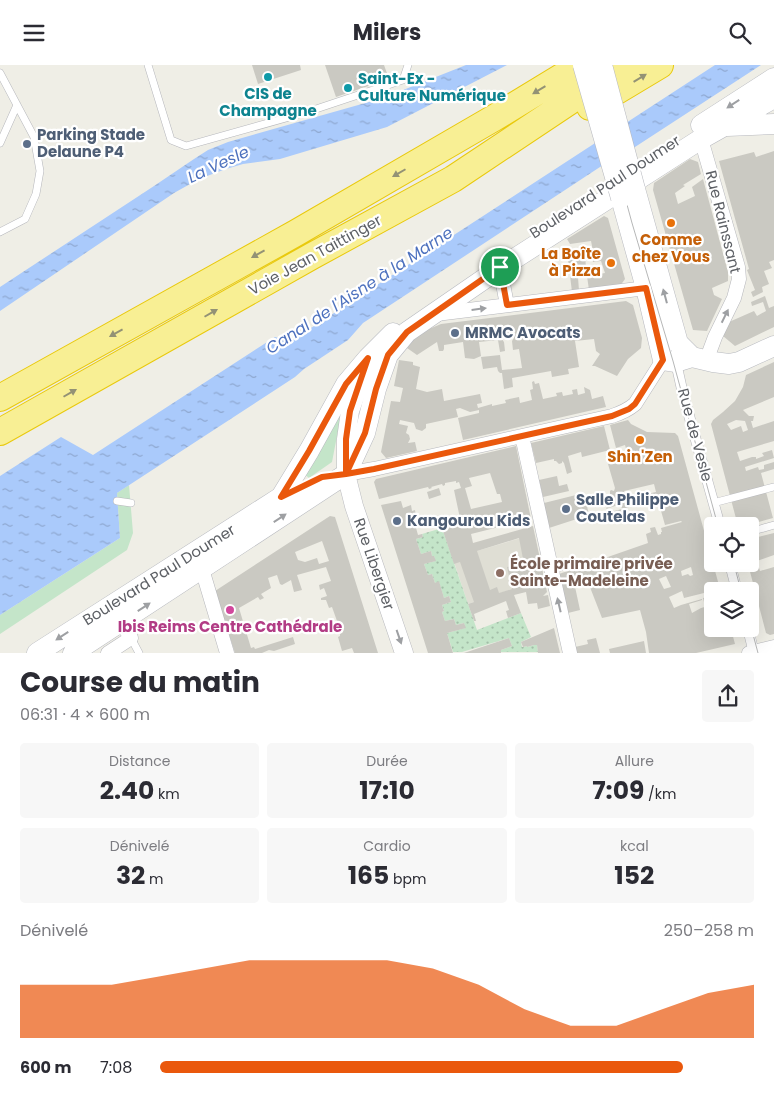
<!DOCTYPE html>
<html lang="fr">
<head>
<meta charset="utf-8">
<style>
	body { margin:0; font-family:Poppins,sans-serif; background:#f7f7f7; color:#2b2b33; height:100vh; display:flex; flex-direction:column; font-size:19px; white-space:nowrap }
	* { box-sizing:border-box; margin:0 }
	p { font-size:16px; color:#7c7c81 }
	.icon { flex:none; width:28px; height:28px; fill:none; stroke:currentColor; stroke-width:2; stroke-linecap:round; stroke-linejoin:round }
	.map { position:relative; height:588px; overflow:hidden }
	.panel { display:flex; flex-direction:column; background:#fff; flex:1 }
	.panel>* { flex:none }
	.tools { position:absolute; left:704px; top:452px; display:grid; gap:10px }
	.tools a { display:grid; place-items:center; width:55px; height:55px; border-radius:5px; background:#fff; box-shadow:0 5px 20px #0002; font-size:25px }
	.pin { position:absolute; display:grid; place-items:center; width:42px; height:42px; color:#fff; margin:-21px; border:2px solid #fff; border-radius:50%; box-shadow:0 1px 5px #0007 }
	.round { display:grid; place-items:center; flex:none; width:52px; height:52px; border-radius:5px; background:#f7f7f7 }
	.headline { display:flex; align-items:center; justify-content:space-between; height:85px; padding:0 20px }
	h1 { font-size:28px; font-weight:700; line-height:38px }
	.metrics { display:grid; grid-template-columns:repeat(3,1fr); gap:8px; height:85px; padding:5px 20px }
	.metrics div { display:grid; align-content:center; border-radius:5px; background:#f7f7f7; text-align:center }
	.metrics b { font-size:25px; font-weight:700 }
	.metrics small { font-size:14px; font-weight:400 }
	.metrics p { font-size:14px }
	.chart { height:140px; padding:10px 20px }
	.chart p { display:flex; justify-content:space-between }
	.chart svg { width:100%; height:90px; margin-top:5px; fill:#ea580c; opacity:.7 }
	ul { padding:0 20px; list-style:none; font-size:16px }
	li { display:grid; grid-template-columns:80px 60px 1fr; align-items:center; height:38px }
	li i { height:12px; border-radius:6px; background:#ea580c }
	header { display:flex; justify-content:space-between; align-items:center; height:65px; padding:0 20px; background:#fff; font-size:22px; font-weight:700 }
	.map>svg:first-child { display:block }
	.education { fill:#dfded4 }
	.green { fill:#c4e5c9 }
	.garden { fill:url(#garden-dots) }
	.water { fill:url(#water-ripples) }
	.building { fill:#cac9c2; fill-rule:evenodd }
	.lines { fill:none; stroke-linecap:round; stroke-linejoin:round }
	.service-casing { stroke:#b6b7bc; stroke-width:8 }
	.pedestrian-casing { stroke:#b6b7bc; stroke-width:11 }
	.minor-casing { stroke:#b6b7bc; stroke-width:15 }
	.tertiary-casing { stroke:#b6b7bc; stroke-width:19 }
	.secondary-casing { stroke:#b7b9bf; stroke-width:21 }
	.motorway-casing { stroke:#e9c90c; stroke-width:28 }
	.service { stroke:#fff; stroke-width:7 }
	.pedestrian { stroke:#fff; stroke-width:10 }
	.minor { stroke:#fff; stroke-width:14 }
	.tertiary { stroke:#fff; stroke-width:18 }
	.secondary { stroke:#fff; stroke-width:20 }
	.motorway { stroke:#f8ef94; stroke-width:26 }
	.tram { stroke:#b6b7b7; stroke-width:1 }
	.secondary-bridge-casing { stroke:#b7b9bf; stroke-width:21; stroke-linecap:butt }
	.secondary-bridge { stroke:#fff; stroke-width:20 }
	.oneway { fill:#939275 }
	.oneway2 { fill:#9ea0a3 }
	.route-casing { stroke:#fff; stroke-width:10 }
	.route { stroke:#ea580c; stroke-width:6 }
	.culture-dot { fill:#0f9aa8; stroke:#fff; stroke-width:2 }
	.service-dot { fill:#5c6f8a; stroke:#fff; stroke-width:2 }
	.food-dot { fill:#e8710a; stroke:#fff; stroke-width:2 }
	.education-dot { fill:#8d6e63; stroke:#fff; stroke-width:2 }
	.hotel-dot { fill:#d1479c; stroke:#fff; stroke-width:2 }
	.labels { text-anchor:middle; stroke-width:4.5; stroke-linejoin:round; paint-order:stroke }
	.culture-label { font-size:15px; font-weight:bold; fill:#0d838f; stroke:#fff; text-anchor:start }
	.service-label { font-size:15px; font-weight:bold; fill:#4e5e75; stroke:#fff; text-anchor:start }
	.street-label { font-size:15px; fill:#5d6065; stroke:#fff }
	.food-label { font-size:15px; font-weight:bold; fill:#c56008; stroke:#fff }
	.education-label { font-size:15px; font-weight:bold; fill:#785e54; stroke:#fff; text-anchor:start }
	.hotel-label { font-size:15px; font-weight:bold; fill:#b23c85; stroke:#fff }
	.water-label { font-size:16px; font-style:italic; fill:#4d71be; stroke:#fff }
</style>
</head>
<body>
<header><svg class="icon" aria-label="menu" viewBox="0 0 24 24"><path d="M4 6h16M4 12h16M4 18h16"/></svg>Milers<svg class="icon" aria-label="search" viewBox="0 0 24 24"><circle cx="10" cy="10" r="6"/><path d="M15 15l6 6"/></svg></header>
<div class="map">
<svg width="774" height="588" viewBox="0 0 774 588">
	<defs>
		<pattern id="garden-dots" width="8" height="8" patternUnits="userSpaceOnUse" patternTransform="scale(1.25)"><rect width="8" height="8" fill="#c4e5c9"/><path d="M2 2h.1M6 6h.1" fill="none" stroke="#a2bda7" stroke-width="1.8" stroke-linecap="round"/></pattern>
		<pattern id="water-ripples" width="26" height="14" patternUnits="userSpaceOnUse" patternTransform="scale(1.25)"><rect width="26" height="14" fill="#aacafb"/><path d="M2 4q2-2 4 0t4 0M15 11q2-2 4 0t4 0" fill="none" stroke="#8ea7cf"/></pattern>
	</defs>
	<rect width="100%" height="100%" fill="#efeee6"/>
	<path class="education" d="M534,469L545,517L512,524L468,539L452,491L477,486Z"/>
	<path class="green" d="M342,345L332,397L309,413L302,407Z
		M129,420L133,468L127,485L0,569V550L120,473L117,428Z"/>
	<path class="garden" d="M442,463L477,565L521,548L531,572L521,577L522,582L527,581V582L534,580H537L538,587H501V585L512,581L509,573L462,587H453L447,568L465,563L464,558L456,560L454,554L445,556L442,547L444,546L442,540L451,537L449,531L444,533L439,517L435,518L432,509L428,510L424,499L435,496L434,491H432L431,486L421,489L416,474L423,472L422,469Z"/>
	<path class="water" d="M466,0H507L387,62L280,94L243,99L226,104L199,114L174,128L0,246V222L154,121L194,94L208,85L228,77L383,33Z
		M715,0H761L635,82L600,102L363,258L348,275L304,304L295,312L117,428L120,473L0,550V411L61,372L93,390L275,272L291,276Z"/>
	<path class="building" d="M252,0H300L301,5L258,19Z
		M325,0H384L389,14L336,32Z
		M774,86V195L769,197L772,203L764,206L769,219L762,222L763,227L753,232L751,227L755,225L747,205L749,204L719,96L754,87L756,92Z
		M690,94L698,97L701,109L683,120L685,121L675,128L678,139L695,131L692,122L703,114L728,207V216L712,223L714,230L722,234L707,266L693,265L653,125L654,118Z
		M604,151L608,153L625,214L620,221L589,225L587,211L605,208L601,196L593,197L592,191H594L591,176L570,179L567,174Z
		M585,192L587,211L578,212L579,226L572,227L568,194Z
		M765,231L769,243L774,241V262L735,281L723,271L729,257L754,246L757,251L766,246L763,237L752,241L751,237Z
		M626,236L633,240L642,273L641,283L628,294L617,311L595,301H592L600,289L596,286L594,274L575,276L579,302L568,304L569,309L552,312L551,306L512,313L513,322L504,324L502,308H500L498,306L497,302L483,304L481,292L500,290L502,305L522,303L519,284L513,285L512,276L514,273V271L501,273L504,277L505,286L500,287L498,275L479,277L481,291L474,294L465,293L463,277L444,280V284L443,286H439L437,277L417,290L407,283L415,272L429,264L441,259Z
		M399,295L413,297V300L420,302L416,324L427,327L442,324L444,336L480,329L482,338L477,339L478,343L492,339V341L506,338L505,335L519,332L520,338L532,335L530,325L533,324L532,317L534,316L535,319L539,318L543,334L557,331L556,328L562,327L563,331L573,329L572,325L577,324L578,330L585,328L584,322L590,325L592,334L603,331L606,342L463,375L458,353L479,348V345L470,347L460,343L456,344L458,352L426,359V363L422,366L416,364L414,358L400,355L399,359L408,361L406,368L409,370L410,374L408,378L415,377L417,386L386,393L381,387L391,336L400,337L403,323L394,321Z
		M774,297V332L743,345L749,351H754L753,356H751L753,363L774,356V376L737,387L740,396L752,392H756V394L764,391L762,388L772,385L774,393L745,402L746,406L758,402L759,405L764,404V400L774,397V404L761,408L773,453L744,461H738L711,359L713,355L723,347L735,336L743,322L746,310ZM736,355L745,356L748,365L743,367L741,361L731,365L727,359Z
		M628,355L631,359L647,367L675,368L678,371L720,524L684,533L682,526L669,532L674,543L681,540L702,534V535L689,539L692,548L701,543L712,540L711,536L704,537L703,533L712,531V564H731L735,579L696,588H649L646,567L640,545L602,553L586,512L574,517L580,545L568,548L559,509L648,478L646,469L651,467L650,463L655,462L658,470L661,469V467H662L661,463L682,457L681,456L665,460L658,435L641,440L638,431L656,427L654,419L624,426L630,442L622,444L621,439L606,444L611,433L610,430V426L611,425L614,426L615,423L608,399L629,394L625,380L616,383L610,360ZM691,502L693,510L690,511L688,509L682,511L681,506ZM666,511L671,522L664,524L659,514Z
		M604,361L610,385L582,392L581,387L568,391L572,407L567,409L564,398L562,396V398L559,399L556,396H554V394L536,398L531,378Z
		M516,381L531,454L471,469L473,478L533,461L547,527L543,531L548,530L550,541L538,544L537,538L528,539L526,527L514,530L521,548L508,553L506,546L509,545L506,536L474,549L476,556H474L468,539L474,537L460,497L454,499L442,463L461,458L454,425L461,423L459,417L456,418V416L445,418V420L443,421L442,419L431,422L432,423L429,424L428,422L379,434L374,417L376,414ZM490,408L497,429H500L502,437L471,444L465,423L472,421L469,413ZM519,473L524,499L507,502L512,524L499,528L497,522L490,525L477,486Z
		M557,411L559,421L567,419L569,426L543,432L539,415Z
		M439,423L441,430L429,434L427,427Z
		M584,428L589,450L549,463L544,438Z
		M401,436L403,443L411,440L412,446L415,445L416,451L413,452L418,470L422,469L423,472L416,474L421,489L431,486L432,491H434L436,496L424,499L428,510L432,509L435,518L439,516L444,533L449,531L451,537L442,540L444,546L442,547L445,556L454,554L456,560L464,558L466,563L447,568L453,588H428L381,440Z
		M622,444L625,451L598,458L595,451Z
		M330,451L335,452L378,588H354L352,583L342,586L338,572L340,571V569L343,567L339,556H337L332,542L329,543L326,535H321V533L327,531L324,523L320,525L319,520L331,516L326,502L297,510L302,525L294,527L291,515L282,520L280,519L277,510L268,513L271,523L261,529L264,533L260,535L258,532L239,543L251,583L254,582L255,584L293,572L295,579L274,586L269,585L262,588H235L215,526ZM322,476L329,496L319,499L317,493L305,497L298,495L295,487Z
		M774,468V490L757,496L760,506L774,502V569L770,570L766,568L748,499H750V474Z
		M554,563L560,588H538L537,580H534L527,582V581L523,582L521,577Z
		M509,573L512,581L501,585V588H464Z
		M596,573L600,588H576L575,582L588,579L587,575Z
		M644,576L646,588H610L609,584Z"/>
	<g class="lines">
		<g class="service-casing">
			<path id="service" d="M148,0L171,75L186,81L304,48L403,15L408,0
				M0,8L34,72L40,106L36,129L25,154L0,167
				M0,78L17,40
				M117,436L131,438
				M713,438L766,424L774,422
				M750,467L774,460
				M552,505L567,500
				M131,573L139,588"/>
		</g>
		<g class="pedestrian-casing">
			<path id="pedestrian" d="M675,293L683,329L720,461
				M730,499L737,526
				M748,564L754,588"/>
		</g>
		<g class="minor-casing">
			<path id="minor" d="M701,74L738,202L739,214L734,233L715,272L706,296
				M500,203L507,240
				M436,249L646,223
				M522,371L570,588
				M346,409L374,404L612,351C621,348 628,345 635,339L663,295
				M202,504L227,588
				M108,588L131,573L121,557
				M749,588L774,582"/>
		</g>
		<g class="tertiary-casing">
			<path id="tertiary" d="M367,298L350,346L346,374V409L354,441L404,588"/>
		</g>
		<g class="secondary-casing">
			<path id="secondary" d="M701,60L774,13
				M727,61L774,59
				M635,124L678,278L692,292
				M621,133L646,223L663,295L676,297L692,292L713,297L729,299L739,297L774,281
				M281,432L309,386L346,319L368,293L393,268
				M37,588L281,432L293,426
				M73,588L346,409L365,368L376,324L388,290L407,267L500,203L701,74L774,33"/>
		</g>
		<g class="motorway-casing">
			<path id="motorway" d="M590,42L660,0
				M0,333L296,168L494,53L581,0
				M0,367L312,191L453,114L624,0"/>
		</g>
		<use href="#service" class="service"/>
		<use href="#pedestrian" class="pedestrian"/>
		<use href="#minor" class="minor"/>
		<use href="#tertiary" class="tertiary"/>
		<use href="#secondary" class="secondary"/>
		<use href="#motorway" class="motorway"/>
		<path class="tram" d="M589,0L632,158L673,296L718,461
			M734,499L741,526
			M750,558L758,588"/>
		<g class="secondary-bridge-casing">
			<path id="secondary-bridge" d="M583,0L621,133
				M602,0L635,124"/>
		</g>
		<use href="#secondary-bridge" class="secondary-bridge"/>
	</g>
	<defs><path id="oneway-solid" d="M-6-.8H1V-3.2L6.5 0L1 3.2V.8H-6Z" transform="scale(1.25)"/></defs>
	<g class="oneway">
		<use href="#oneway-solid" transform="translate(640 13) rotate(-31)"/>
		<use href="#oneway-solid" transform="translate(539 25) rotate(149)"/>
		<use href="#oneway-solid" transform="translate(399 108) rotate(150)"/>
		<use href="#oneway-solid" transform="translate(258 189) rotate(151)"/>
		<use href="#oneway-solid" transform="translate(211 248) rotate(-30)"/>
		<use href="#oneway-solid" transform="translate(116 268) rotate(151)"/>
		<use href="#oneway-solid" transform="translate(70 328) rotate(-30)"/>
	</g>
	<g class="oneway2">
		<use href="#oneway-solid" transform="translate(733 39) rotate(147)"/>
		<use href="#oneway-solid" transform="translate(665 231) rotate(-105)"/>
		<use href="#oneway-solid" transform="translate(479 244) rotate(-7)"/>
		<use href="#oneway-solid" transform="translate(725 251) rotate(-64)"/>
		<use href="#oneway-solid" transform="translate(280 453) rotate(-33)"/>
		<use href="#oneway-solid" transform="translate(559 540) rotate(-103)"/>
		<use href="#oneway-solid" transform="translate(144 542) rotate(-33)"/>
		<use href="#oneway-solid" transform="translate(62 571) rotate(147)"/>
		<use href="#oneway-solid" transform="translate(399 572) rotate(71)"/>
	</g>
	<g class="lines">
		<g class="route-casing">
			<path id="route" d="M500,202L407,267L388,290L376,324L365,368L346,409V374L350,346L368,293L346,319L309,386L281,432L322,412L346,409L374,404L612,351L629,344L635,339L663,295L646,223L507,240L500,202"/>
		</g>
		<use href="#route" class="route"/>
	</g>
	<g class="culture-dot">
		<circle cx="268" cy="12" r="5"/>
		<circle cx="348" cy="23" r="5"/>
	</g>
	<g class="service-dot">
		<circle cx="27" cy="79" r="5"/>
		<circle cx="455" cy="268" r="5"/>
		<circle cx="566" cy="444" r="5"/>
		<circle cx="397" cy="456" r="5"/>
	</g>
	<g class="food-dot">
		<circle cx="671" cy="158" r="5"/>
		<circle cx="611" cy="198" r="5"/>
		<circle cx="640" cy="375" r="5"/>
	</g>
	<circle class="education-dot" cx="500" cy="508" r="5"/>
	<circle class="hotel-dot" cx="230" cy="545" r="5"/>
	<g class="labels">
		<g class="culture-label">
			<text x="358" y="19">Saint-Ex -<tspan x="358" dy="17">Culture Numérique</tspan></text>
			<text x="268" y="34" text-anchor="middle">CIS de<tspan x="268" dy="17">Champagne</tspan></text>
		</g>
		<g class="service-label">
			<text x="37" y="75">Parking Stade<tspan x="37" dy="17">Delaune P4</tspan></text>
			<text x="465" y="273">MRMC Avocats</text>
			<text x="576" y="440">Salle Philippe<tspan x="576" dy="17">Coutelas</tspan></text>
			<text x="407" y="461">Kangourou Kids</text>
		</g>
		<g class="street-label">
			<text transform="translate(605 122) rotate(-33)" y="5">Boulevard Paul Doumer</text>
			<text transform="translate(723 157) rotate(76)" y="5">Rue Rainssant</text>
			<text transform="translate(315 190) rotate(-29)" y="5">Voie Jean Taittinger</text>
			<text transform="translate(695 370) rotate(75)" y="5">Rue de Vesle</text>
			<text transform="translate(374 499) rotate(71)" y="5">Rue Libergier</text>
			<text transform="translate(159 510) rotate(-32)" y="5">Boulevard Paul Doumer</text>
		</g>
		<g class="food-label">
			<text x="671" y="180">Comme<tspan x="671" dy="17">chez Vous</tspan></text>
			<text x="601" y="194" text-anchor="end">La Boîte<tspan x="601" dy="17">à Pizza</tspan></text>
			<text x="640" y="397">Shin'Zen</text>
		</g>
		<g class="education-label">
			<text x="510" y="504">École primaire privée<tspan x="510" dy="17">Sainte-Madeleine</tspan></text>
		</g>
		<g class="hotel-label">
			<text x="230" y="567">Ibis Reims Centre Cathédrale</text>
		</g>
		<g class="water-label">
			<text transform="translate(218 99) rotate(-25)" y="6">La Vesle</text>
			<text transform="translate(359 225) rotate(-33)" y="6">Canal de l'Aisne à la Marne</text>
		</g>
	</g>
</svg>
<div class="tools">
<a><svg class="icon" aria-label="locate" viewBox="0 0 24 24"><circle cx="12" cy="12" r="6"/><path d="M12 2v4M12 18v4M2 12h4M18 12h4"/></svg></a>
<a><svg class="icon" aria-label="layers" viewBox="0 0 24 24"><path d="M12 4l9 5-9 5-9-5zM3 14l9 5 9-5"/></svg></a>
</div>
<div class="pin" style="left:500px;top:202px;background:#1e9e55"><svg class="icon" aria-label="arrive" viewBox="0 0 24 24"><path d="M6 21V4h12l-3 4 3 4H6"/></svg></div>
</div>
<section class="panel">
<div class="headline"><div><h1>Course du matin</h1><p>06:31 · 4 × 600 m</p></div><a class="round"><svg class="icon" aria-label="share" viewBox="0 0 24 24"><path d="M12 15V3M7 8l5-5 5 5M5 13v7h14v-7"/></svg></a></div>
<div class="metrics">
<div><p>Distance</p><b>2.40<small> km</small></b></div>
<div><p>Durée</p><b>17:10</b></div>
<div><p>Allure</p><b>7:09<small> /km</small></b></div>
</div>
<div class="metrics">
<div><p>Dénivelé</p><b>32<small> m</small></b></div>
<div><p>Cardio</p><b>165<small> bpm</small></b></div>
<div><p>kcal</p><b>152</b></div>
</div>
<div class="chart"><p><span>Dénivelé</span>250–258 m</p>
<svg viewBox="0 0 160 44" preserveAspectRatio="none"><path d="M0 44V18L10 18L20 18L30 14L40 10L50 6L60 6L70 6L80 6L90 10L100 18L110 30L120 38L130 38L140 30L150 22L160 18V44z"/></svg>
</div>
<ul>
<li><b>600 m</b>7:08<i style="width:88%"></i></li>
</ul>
</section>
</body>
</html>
